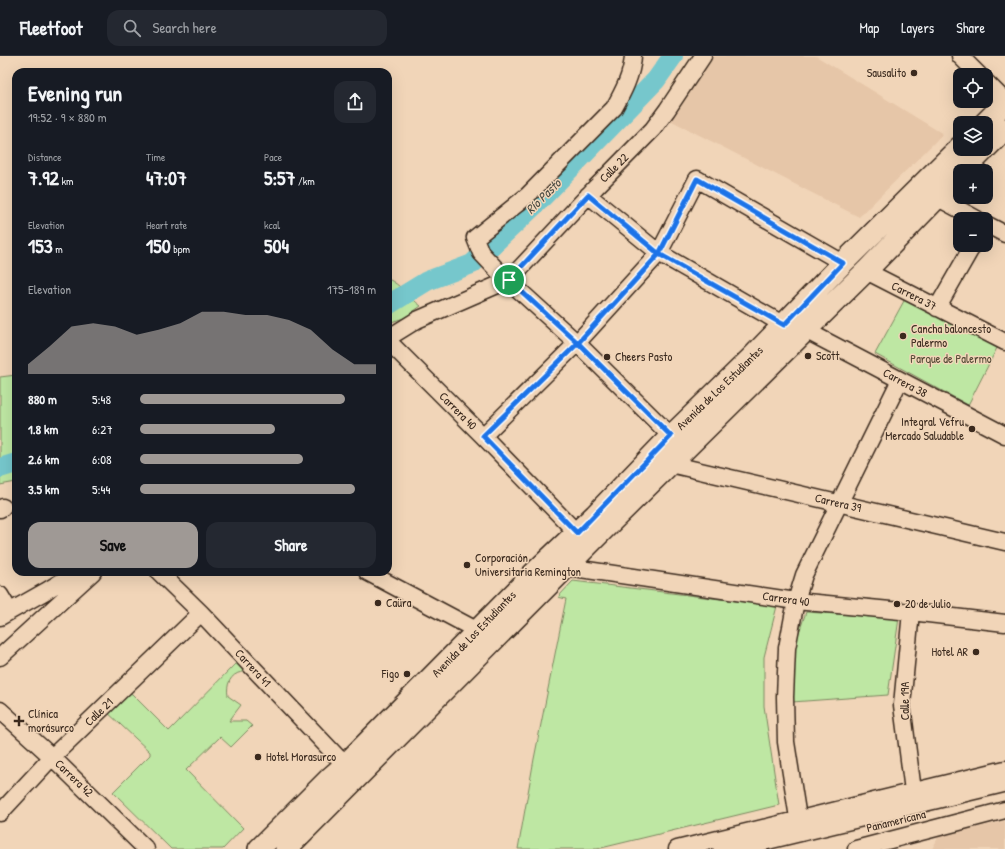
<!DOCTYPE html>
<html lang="en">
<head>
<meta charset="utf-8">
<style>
	body { margin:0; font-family:"Patrick Hand",sans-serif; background:#242831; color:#f1f3f6; height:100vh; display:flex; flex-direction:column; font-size:15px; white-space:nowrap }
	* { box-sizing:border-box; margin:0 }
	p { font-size:13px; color:#9ea1a6 }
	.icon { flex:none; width:22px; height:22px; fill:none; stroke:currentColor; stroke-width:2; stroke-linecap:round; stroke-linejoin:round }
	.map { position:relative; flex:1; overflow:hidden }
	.panel { position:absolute; left:12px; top:12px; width:380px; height:508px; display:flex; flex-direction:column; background:#171b24; border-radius:12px; box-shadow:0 4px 16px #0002 }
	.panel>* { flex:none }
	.controls { position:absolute; left:953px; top:12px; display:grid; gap:8px }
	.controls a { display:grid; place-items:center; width:40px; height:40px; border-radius:8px; background:#171b24; box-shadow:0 4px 16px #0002; font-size:20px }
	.pin { position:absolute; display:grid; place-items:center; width:34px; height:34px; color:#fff; margin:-17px; border:2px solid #fff; border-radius:50%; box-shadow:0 1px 4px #0007 }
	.round { display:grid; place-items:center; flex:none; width:42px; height:42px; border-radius:12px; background:#242831 }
	.head { display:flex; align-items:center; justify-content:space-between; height:68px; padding:0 16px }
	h1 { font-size:22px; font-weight:800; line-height:30px }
	.metrics { display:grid; grid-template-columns:repeat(3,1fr); gap:6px; height:68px; padding:4px 16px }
	.metrics div { display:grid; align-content:center }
	.metrics b { font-size:20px; font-weight:800 }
	.metrics small { font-size:11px; font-weight:400 }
	.metrics p { font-size:11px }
	.chart { height:112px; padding:8px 16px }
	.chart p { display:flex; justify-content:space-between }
	.chart svg { width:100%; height:72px; margin-top:4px; fill:#9f9995; opacity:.7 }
	.primary-button { display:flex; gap:8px; margin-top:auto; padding:8px 16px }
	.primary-button a { flex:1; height:46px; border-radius:12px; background:#9f9995; color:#111; font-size:16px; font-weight:800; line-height:46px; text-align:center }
	.primary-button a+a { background:#242831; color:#f1f3f6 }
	ul { padding:0 16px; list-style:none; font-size:13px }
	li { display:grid; grid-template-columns:64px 48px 1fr; align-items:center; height:30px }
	li i { height:10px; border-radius:5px; background:#9f9995 }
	header { display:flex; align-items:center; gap:24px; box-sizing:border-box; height:56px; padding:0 20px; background:#171b24; border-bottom:1px solid #363941 }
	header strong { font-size:19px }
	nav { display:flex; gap:22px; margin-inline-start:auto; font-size:14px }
	.search { width:280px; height:36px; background:#242831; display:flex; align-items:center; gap:10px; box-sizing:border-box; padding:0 14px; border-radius:12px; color:#9ea1a6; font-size:15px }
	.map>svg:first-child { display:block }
	.built { fill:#e6c6a8 }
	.green { fill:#bee7a3; stroke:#7c8860 }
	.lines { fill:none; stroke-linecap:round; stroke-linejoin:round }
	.river { stroke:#76c7cc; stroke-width:20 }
	.minor-casing { stroke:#3b2a1e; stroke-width:19 }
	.major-casing { stroke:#3b2a1e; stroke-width:24 }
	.minor { stroke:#f1d5b8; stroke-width:16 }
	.major { stroke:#f1d5b8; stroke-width:21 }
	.route-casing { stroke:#fff; stroke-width:8 }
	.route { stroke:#1a73e8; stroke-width:5 }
	.poi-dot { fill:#3b2a1e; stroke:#f1d5b8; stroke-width:1.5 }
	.labels { text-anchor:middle; stroke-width:3; stroke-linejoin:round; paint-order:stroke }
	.poi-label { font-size:12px; fill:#3b2a1e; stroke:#f1d5b8; text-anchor:start }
	.street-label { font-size:12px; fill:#3b2a1e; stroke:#f1d5b8 }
	.park-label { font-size:12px; fill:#4f4632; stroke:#f1d5b8 }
	.water-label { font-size:13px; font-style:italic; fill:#474941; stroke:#f1d5b8 }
</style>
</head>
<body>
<header>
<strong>Fleetfoot</strong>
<div class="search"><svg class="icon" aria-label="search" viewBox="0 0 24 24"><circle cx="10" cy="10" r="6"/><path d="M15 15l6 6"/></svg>Search here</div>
<nav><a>Map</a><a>Layers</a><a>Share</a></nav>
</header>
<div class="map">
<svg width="1005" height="793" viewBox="0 0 1005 793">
	<rect width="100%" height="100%" fill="#f1d5b8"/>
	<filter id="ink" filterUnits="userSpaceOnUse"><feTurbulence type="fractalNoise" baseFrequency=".025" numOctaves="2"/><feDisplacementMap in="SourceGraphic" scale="8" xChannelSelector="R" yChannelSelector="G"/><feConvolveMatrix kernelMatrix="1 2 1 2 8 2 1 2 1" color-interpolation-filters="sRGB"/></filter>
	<g filter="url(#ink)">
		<path class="built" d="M706,0H816L943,78L859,161L666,62Z
			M1005,765V793H932L939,780Z"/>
		<path class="green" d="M388,223C400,228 410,242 421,250L404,262L388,267Z
			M905,243L998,290L968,349L875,298Z
			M16,319V426L0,429V321Z
			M573,525L777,550L764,601V650L779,749L597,793H518L534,703L566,543L558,541Z
			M806,556L899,562L888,639L792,646L796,585Z
			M238,605L252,618C249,618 245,616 242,616C230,618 226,629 228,640L241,649L229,665H246L252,670L231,691L220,681L186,714L243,772L223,793H171L113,736L150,699V696L106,655L125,634L132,638L169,675Z"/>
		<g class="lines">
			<path class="river" d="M388,249L427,225L472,208L534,150L656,24L673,0
				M0,412L16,407"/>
			<g class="minor-casing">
				<path id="minor" d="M633,0C632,19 623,36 614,52L527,140L475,182L481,197L499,216L577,287L671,380
					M960,0L979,19
					M986,26L1005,45
					M588,139L659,197L784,269
					M938,142L977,163
					M986,168L1005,178
					M866,215L1005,286
					M937,252L973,189
					M805,274L1005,379
					M388,282L417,264L509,224L596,131L653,73L667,54L703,0
					M388,285L483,380L577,477
					M483,380L577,287L659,197L697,123L843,207
					M670,408L1005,486
					M0,453L3,451
					M567,511L796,545L911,556L1005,567
					M159,516L201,557L345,709
					M367,516L478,575
					M0,539L9,554
					M911,556L902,649L913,735
					M0,561L46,535L77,516
					M0,601L93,516
					M0,654L52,701L146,793
					M0,757L52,701L201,557
					M798,762L786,686L785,641L787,592L796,545L804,519L900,324
					M677,793L1005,713
					M856,793L1005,754"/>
			</g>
			<g class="major-casing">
				<path id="major" d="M985,67L1005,47
					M986,92L1005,73
					M963,115L985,93
					M259,793L331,721L345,709L537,514L595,459L671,380L752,301L843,207L960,91
					M286,793L604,473L866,215L960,118
					M724,793L1005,725"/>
			</g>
			<use href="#minor" class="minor"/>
			<use href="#major" class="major"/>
		</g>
	</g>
	<g class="lines" filter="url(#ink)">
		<g class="route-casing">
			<path id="route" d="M509,224L578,287L671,380L577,477L483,380L578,287L659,198L784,269L843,207L697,123L659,198L588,139L509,224"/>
		</g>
		<use href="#route" class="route"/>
	</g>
	<g class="poi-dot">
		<circle cx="914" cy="17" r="4"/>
		<circle cx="903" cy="280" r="4"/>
		<circle cx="808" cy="300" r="4"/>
		<circle cx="607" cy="301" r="4"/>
		<circle cx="972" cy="373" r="4"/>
		<circle cx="467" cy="509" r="4"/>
		<circle cx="378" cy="547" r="4"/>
		<circle cx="897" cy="548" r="4"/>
		<circle cx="976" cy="596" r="4"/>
		<circle cx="407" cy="618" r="4"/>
		<path d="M17 659h4v4h4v4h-4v4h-4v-4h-4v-4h4z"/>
		<circle cx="258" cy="701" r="4"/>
	</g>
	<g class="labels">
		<g class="poi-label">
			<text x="906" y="21" text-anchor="end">Sausalito</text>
			<text x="911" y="277">Cancha baloncesto<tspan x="911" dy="14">Palermo</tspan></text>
			<text x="816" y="304">Scott</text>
			<text x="615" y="305">Cheers Pasto</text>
			<text x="964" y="370" text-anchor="end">Integral Vefru<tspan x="964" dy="14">Mercado Saludable</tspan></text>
			<text x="475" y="506">Corporación<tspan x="475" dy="14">Universitaria Remington</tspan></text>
			<text x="386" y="551">Caüra</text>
			<text x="905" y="552">20 de Julio</text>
			<text x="968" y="600" text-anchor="end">Hotel AR</text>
			<text x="399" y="622" text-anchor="end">Figo</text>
			<text x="28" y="662">Clínica<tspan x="28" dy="14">morásurco</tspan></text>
			<text x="266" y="705">Hotel Morasurco</text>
		</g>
		<g class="street-label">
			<text transform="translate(614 112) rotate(-45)" y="4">Calle 22</text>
			<text transform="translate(914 240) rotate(27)" y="4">Carrera 37</text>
			<text transform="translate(905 327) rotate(28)" y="4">Carrera 38</text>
			<text transform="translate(720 332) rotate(-44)" y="4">Avenida de Los Estudiantes</text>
			<text transform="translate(458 355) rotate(45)" y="4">Carrera 40</text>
			<text transform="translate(838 447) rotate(13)" y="4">Carrera 39</text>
			<text transform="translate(786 543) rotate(8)" y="4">Carrera 40</text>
			<text transform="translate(474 578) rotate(-46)" y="4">Avenida de Los Estudiantes</text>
			<text transform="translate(253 612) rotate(47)" y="4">Carrera 41</text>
			<text transform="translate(905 645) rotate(-90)" y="4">Calle 19A</text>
			<text transform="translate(99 656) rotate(-44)" y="4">Calle 21</text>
			<text transform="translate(74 722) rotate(44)" y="4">Carrera 42</text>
			<text transform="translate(896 765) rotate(-14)" y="4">Panamericana</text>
		</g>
		<g class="park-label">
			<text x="951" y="307">Parque de Palermo</text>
		</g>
		<g class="water-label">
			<text transform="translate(543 140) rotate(-45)" y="5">Río Pasto</text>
		</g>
	</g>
</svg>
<div class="controls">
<a><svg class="icon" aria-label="locate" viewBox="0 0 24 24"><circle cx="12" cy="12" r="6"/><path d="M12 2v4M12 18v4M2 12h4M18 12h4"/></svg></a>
<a><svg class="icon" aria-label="layers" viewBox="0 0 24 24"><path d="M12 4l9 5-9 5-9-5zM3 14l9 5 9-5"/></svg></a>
<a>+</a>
<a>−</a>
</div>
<div class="pin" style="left:509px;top:224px;background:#1e9e55"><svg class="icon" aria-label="arrive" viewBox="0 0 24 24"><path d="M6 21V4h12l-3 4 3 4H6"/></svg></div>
<section class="panel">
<div class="head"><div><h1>Evening run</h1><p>19:52 · 9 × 880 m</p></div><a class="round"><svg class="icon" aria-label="share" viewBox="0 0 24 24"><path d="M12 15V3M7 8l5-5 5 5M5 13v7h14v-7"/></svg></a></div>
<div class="metrics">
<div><p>Distance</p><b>7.92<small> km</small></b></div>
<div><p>Time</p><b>47:07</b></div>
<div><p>Pace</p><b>5:57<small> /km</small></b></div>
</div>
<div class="metrics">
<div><p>Elevation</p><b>153<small> m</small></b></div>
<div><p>Heart rate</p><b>150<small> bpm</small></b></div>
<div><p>kcal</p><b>504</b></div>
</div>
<div class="chart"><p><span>Elevation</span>175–189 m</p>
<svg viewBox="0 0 160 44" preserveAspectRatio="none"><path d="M0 44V38L10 27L20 15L30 13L40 15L50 20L60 17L70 13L80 6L90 6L100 8L110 8L120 11L130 17L140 29L150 38L160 38V44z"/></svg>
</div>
<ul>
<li><b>880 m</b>5:48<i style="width:87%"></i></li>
<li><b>1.8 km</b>6:27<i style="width:57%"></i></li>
<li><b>2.6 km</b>6:08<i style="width:69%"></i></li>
<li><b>3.5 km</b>5:44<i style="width:91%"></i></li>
</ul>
<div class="primary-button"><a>Save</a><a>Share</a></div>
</section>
</div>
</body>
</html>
